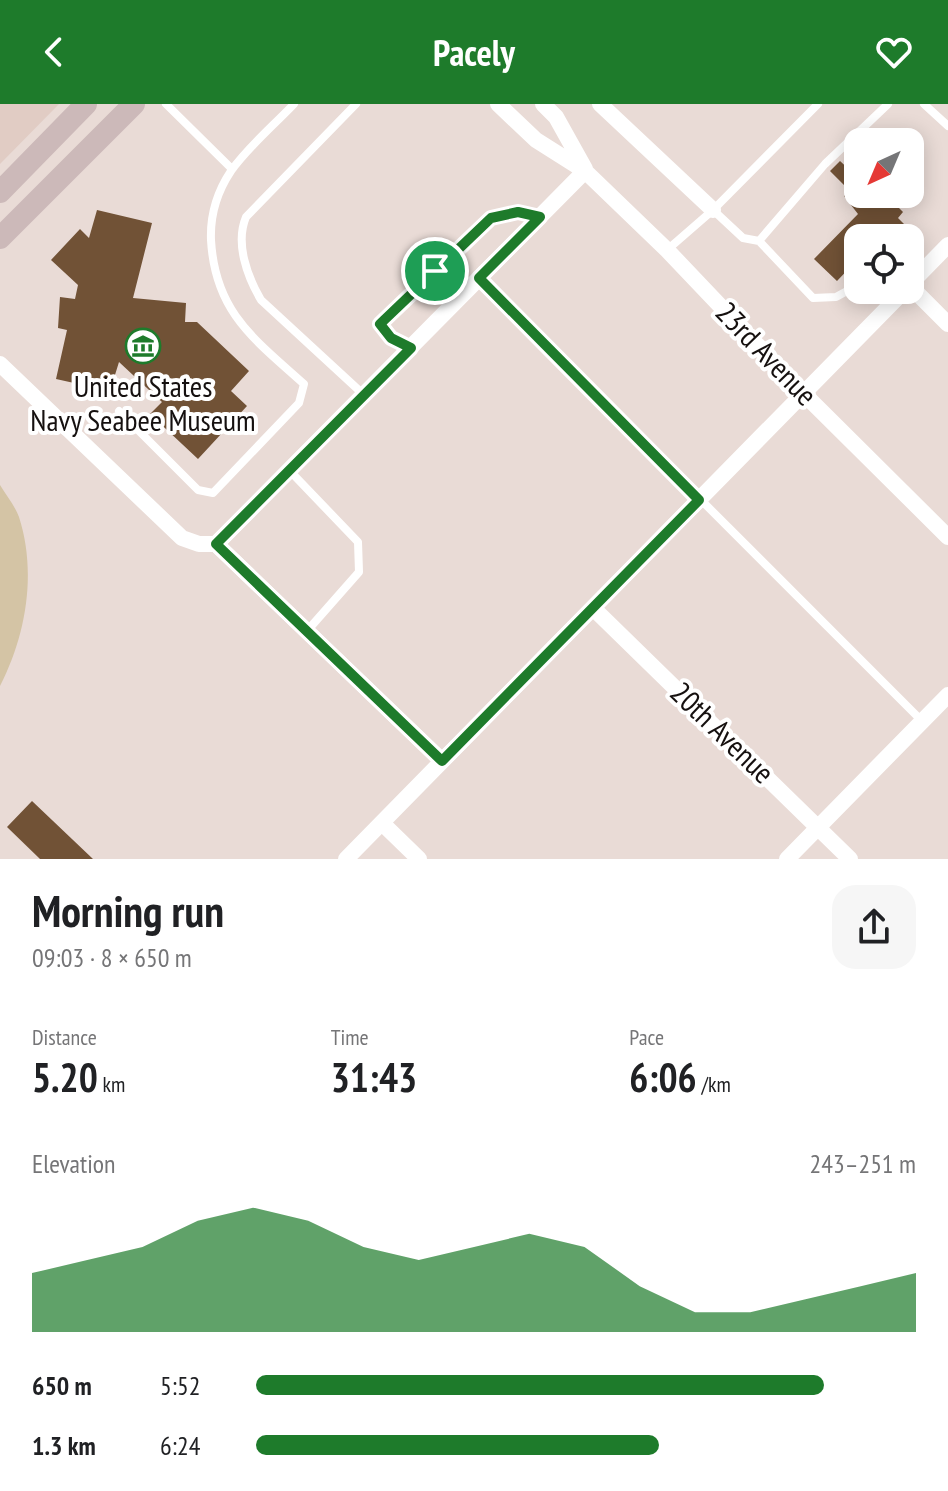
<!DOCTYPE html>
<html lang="en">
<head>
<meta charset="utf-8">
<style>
	body { margin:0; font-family:"PT Sans Narrow",sans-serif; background:#f6f6f6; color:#202124; height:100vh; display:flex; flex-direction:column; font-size:30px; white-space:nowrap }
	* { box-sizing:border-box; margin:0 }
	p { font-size:26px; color:#757577 }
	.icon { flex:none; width:44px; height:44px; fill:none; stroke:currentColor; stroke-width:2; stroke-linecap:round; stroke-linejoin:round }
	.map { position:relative; height:755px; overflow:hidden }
	.sheet { display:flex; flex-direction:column; background:#fff; flex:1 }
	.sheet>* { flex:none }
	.needle { width:52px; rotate:224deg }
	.buttons { position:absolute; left:844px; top:24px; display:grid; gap:16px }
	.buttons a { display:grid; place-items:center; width:80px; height:80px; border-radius:16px; background:#fff; box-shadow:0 4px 20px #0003; font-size:40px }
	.pin { position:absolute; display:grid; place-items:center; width:68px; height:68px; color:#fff; margin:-34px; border:4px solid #fff; border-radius:50%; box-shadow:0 2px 8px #0007 }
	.round { display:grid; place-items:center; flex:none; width:84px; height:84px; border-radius:24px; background:#f6f6f6 }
	.summary { display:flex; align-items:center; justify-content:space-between; height:136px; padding:0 32px }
	h1 { font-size:44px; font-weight:700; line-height:60px }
	.stats { display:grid; grid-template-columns:repeat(3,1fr); gap:12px; height:136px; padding:8px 32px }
	.stats div { display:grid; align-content:center }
	.stats b { font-size:40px; font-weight:700 }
	.stats small { font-size:22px; font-weight:400 }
	.stats p { font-size:22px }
	.chart { height:224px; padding:16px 32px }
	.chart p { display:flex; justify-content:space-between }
	.chart svg { width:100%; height:144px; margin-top:8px; fill:#1e7b2b; opacity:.7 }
	ul { padding:0 32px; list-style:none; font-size:26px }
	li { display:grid; grid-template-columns:128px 96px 1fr; align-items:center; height:60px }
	li i { height:20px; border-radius:10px; background:#1e7b2b }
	header { display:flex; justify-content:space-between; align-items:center; height:104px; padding:0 32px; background:#1e7b2b; color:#fff; font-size:36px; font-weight:700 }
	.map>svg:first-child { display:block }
	.built { fill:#e1ccc4 }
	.green { fill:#d4c4a5 }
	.building { fill:#715236 }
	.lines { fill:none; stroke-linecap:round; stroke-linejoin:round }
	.lane { stroke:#fff; stroke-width:8 }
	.street { stroke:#fff; stroke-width:16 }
	.secondary { stroke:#ccb9b9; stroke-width:22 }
	.route-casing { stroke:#fff; stroke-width:16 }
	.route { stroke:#1e7b2b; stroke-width:10 }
	.labels { text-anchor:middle; stroke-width:8; stroke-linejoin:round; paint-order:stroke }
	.street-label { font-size:30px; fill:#15100f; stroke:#fff }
	.poi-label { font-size:30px; fill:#15100f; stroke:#fff }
</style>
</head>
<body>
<header><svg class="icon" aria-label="back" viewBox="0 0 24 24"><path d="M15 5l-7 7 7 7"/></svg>Pacely<svg class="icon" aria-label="heart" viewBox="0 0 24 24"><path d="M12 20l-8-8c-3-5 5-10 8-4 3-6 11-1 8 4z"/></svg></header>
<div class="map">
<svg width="948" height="755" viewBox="0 0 948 755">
	<rect width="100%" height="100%" fill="#e9dbd6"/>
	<path class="built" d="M0,0H59L0,60Z"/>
	<path class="green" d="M0,381C6,391 15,402 19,413C37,469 26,531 0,582Z"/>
	<path class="building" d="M840,57L855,71L845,82L830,67Z
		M858,78V90H874L879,96L885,90L903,108L898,114L914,130L910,134H858V155L837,177L814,155L858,110L844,92Z
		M97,106L152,119L133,194L186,199L185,218H197L249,267L231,287L247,302L198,355L150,310L162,298L119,258L110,287L56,275L67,226L58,224L60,193L75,195L78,181L51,156L80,125L89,134Z
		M32,697L93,755H40L7,723Z"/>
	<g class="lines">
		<path class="lane" d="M166,0L232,65
			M356,0L246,113C235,139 247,172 261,196L363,290
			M924,0L948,22
			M713,106L743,134L759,137L825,60L888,0
			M759,137L813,194L836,193L858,181
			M667,146L713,106L818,0
			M479,174L922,617
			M871,186L889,203
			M409,243L391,234L380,220L491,114L518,108L539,112
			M119,307L198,386L213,389L299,299L304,280C254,235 215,208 211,136C210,111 217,88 231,67C248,43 273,22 294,0
			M289,366L358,438L359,468L307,527"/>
		<path class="street" d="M498,0L536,36L585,67L667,146L803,289L948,433
			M543,0L556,13L585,65
			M600,0L713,106
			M910,180L948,141
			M910,182L948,220
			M0,260L182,434L199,440H216L585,67
			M216,440L442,657
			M593,504L850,755
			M382,719L419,755
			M346,755L905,186
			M787,755L948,591"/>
		<path class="secondary" d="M0,88L86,0
			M0,134L134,0"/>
	</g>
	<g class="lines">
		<g class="route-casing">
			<path id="route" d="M518,108L540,113L479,174L699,396L442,657L216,440L411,244L391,234L380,220L491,114Z"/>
		</g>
		<use href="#route" class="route"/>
	</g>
	<defs>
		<g id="museum-ring" transform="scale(1.8)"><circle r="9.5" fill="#fff" stroke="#1e7b2b" stroke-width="1.5"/><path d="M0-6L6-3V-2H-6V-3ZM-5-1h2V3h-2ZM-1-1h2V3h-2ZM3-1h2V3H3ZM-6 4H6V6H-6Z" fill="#1e7b2b"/></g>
	</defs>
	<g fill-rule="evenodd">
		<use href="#museum-ring" x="143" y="242"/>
	</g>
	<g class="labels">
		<g class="street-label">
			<text transform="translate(766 250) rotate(46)" y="10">23rd Avenue</text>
			<text transform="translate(722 629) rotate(44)" y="10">20th Avenue</text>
		</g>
		<g class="poi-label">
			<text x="143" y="293">United States<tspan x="143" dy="34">Navy Seabee Museum</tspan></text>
		</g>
	</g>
</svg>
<div class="buttons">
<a><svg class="needle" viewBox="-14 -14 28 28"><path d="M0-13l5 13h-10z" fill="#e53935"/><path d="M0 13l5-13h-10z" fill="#757577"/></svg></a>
<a><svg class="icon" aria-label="locate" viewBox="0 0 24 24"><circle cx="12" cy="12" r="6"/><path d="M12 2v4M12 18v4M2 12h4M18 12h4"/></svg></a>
</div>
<div class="pin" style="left:435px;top:167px;background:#1e9e55"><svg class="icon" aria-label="arrive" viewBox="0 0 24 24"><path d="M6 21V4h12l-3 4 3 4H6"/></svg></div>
</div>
<section class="sheet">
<div class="summary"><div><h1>Morning run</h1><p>09:03 · 8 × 650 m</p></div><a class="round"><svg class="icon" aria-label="share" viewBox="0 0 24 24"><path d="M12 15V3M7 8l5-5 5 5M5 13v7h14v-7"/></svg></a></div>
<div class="stats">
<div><p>Distance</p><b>5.20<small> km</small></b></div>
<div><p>Time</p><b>31:43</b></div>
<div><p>Pace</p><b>6:06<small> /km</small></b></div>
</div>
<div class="chart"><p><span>Elevation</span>243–251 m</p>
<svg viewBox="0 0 160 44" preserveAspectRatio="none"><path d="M0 44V26L10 22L20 18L30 10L40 6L50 10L60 18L70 22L80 18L90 14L100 18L110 30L120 38L130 38L140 34L150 30L160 26V44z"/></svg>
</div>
<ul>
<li><b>650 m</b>5:52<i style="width:86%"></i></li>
<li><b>1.3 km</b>6:24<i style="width:61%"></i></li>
</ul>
</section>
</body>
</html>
